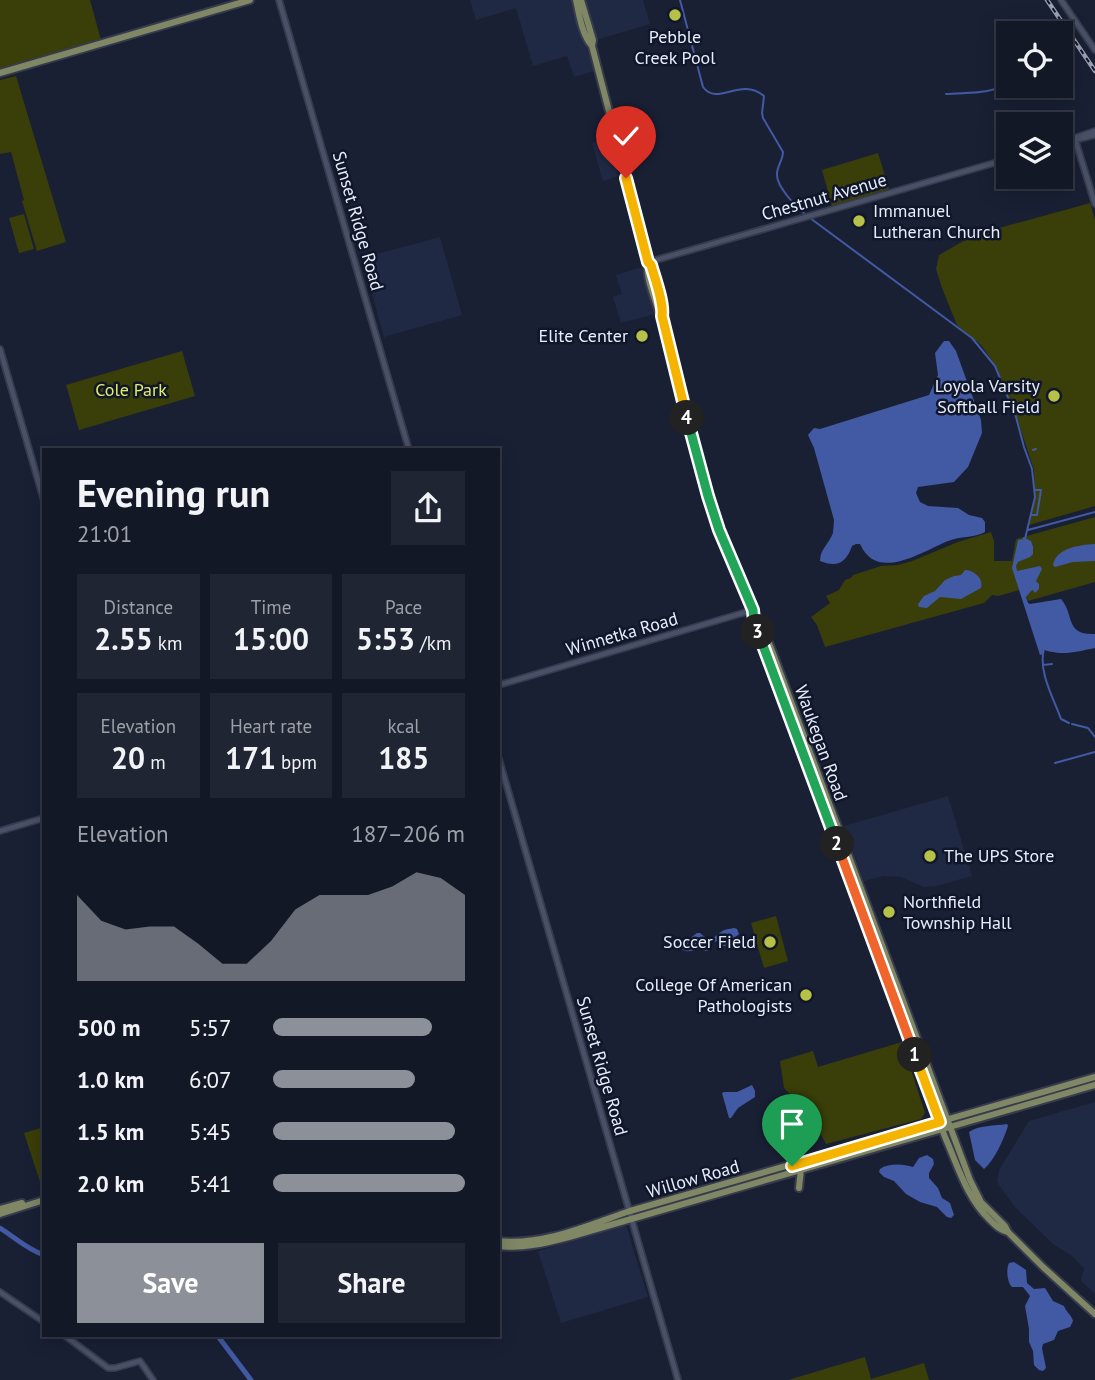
<!DOCTYPE html>
<html lang="en">
<head>
<meta charset="utf-8">
<style>
	body { margin:0; font-family:"PT Sans",sans-serif; background:#202533; color:#f1f3f6; height:100vh; display:flex; flex-direction:column; font-size:26px; white-space:nowrap }
	* { box-sizing:border-box; margin:0 }
	p { font-size:23px; color:#9da0a7 }
	.icon { flex:none; width:38px; height:38px; fill:none; stroke:currentColor; stroke-width:2; stroke-linecap:round; stroke-linejoin:round }
	.map { position:relative; flex:1; overflow:hidden }
	.sheet { position:absolute; left:42px; top:448px; width:458px; height:889px; display:flex; flex-direction:column; background:#131827; border-radius:0px; box-shadow:0 4px 18px #0003,0 0 0 2px #323744 }
	.sheet>* { flex:none }
	.buttons { position:absolute; left:996px; top:21px; display:grid; gap:14px }
	.buttons a { display:grid; place-items:center; width:77px; height:77px; border-radius:0px; background:#131827; box-shadow:0 4px 18px #0003,0 0 0 2px #323744; font-size:35px }
	.pin { position:absolute; display:grid; place-items:center; width:60px; height:60px; color:#fff; margin:-72px -30px; border-radius:50% 50% 50% 0; rotate:-45deg; box-shadow:0 0 7px #0007 }
	.pin .icon { rotate:45deg }
	.km { position:absolute; width:35px; height:35px; margin:-18px; border-radius:50%; background:#222; color:#fff; font-size:19px; line-height:35px; text-align:center }
	.round { display:grid; place-items:center; flex:none; width:74px; height:74px; border-radius:0px; background:#202533 }
	.overview { display:flex; align-items:center; justify-content:space-between; height:119px; padding:0 35px }
	h1 { font-size:38px; font-weight:700; line-height:52px }
	.figures { display:grid; grid-template-columns:repeat(3,1fr); gap:10px; height:119px; padding:7px 35px }
	.figures div { display:grid; align-content:center; border-radius:0px; background:#202533; text-align:center }
	.figures b { font-size:30px; font-weight:700 }
	.figures small { font-size:19px; font-weight:400 }
	.figures p { font-size:19px }
	.chart { height:196px; padding:14px 35px }
	.chart p { display:flex; justify-content:space-between }
	.chart svg { width:100%; height:126px; margin-top:7px; fill:#8c9099; opacity:.7 }
	.primary-button { display:flex; gap:14px; margin-top:auto; padding:14px 35px }
	.primary-button a { flex:1; height:80px; border-radius:0px; background:#8c9099; color:#fff; font-size:28px; font-weight:700; line-height:80px; text-align:center }
	.primary-button a+a { background:#202533; color:#f1f3f6 }
	ul { padding:0 35px; list-style:none; font-size:23px }
	li { display:grid; grid-template-columns:112px 84px 1fr; align-items:center; height:52px }
	li i { height:18px; border-radius:9px; background:#8c9099 }
	.map>svg:first-child { display:block }
	.built { fill:#202943 }
	.green { fill:#3a3e08 }
	.water { fill:#4259a4 }
	.lines { fill:none; stroke-linecap:round; stroke-linejoin:round }
	.stream { stroke:#4259a4; stroke-width:2 }
	.river { stroke:#4259a4; stroke-width:5 }
	.secondary-casing { stroke:#373b4c; stroke-width:8 }
	.primary-casing { stroke:#373b4c; stroke-width:10 }
	.secondary { stroke:#495168; stroke-width:4.5 }
	.primary { stroke:#7f8765; stroke-width:6 }
	.rail-casing { stroke:#9ba0b1; stroke-width:4.5 }
	.rail { stroke:#10172a; stroke-width:2; stroke-dasharray:5; stroke-linecap:butt }
	.split-1-casing { stroke:#fff; stroke-width:14 }
	.split-2-casing { stroke:#fff; stroke-width:14 }
	.split-3-casing { stroke:#fff; stroke-width:14 }
	.split-4-casing { stroke:#fff; stroke-width:14 }
	.split-5-casing { stroke:#fff; stroke-width:14 }
	.split-1 { stroke:#f5b400; stroke-width:9 }
	.split-2 { stroke:#f0652b; stroke-width:9 }
	.split-3 { stroke:#22a559; stroke-width:9 }
	.split-4 { stroke:#22a559; stroke-width:9 }
	.split-5 { stroke:#f5b400; stroke-width:9 }
	.poi-dot { fill:#b7c148; stroke:#10172a; stroke-width:2.5 }
	.labels { text-anchor:middle; stroke-width:5; stroke-linejoin:round; paint-order:stroke }
	.poi-label { font-size:18px; fill:#e8edfb; stroke:#10172a; text-anchor:end }
	.street-label { font-size:18px; fill:#e8edfb; stroke:#10172a }
	.park-label { font-size:18px; fill:#e1ed6b; stroke:#10172a }
</style>
</head>
<body>
<div class="map">
<svg width="1095" height="1380" viewBox="0 0 1095 1380">
	<rect width="100%" height="100%" fill="#192034"/>
	<path class="built" d="M470,0H572L594,71L574,77L567,56L533,66L516,8L476,20Z
		M584,0H643L650,24L596,40Z
		M609,138L618,176L603,181L592,143Z
		M440,237L462,315L384,337L362,258Z
		M642,267L655,314L621,323L613,297L622,294L616,275Z
		M948,796L972,876L936,886L924,887L901,877L883,876L864,881L844,826Z
		M1095,1102V1294L1081,1281L1084,1268L1072,1256L1053,1244L1014,1206L997,1182L999,1170L1029,1121Z
		M626,1225L648,1297L561,1323L538,1251Z"/>
	<path class="green" d="M0,0H90L101,40L0,69Z
		M16,76L66,242L37,251L22,201L24,200L11,152L0,154V80Z
		M878,153L889,189L832,206L822,170Z
		M1090,203L1095,220V506L1029,525L1035,498L1034,470L1017,418L996,366L981,345L957,325L942,288L936,269L939,255L974,235Z
		M24,214L34,249L19,253L9,218Z
		M182,351L195,396L79,430L66,385Z
		M1095,517V582L1028,601L1023,589L998,596L992,595L984,603L825,647L817,625L811,617L830,603L826,596L839,590L845,580L851,578L853,575L881,566L898,565L912,561L958,542L991,532L994,541V561H1012L1016,539Z
		M776,916L788,961L764,968L751,923Z
		M902,1042L925,1113L921,1119L826,1144L812,1118L784,1088L780,1061L813,1051L818,1067Z
		M44,1127V1194L24,1133Z
		M865,1357L871,1379L924,1363L929,1380H788Z"/>
	<path class="water" d="M944,341H949L956,351L981,420L982,433L968,467L954,482L918,487L916,493L920,502L928,506L958,508L969,515L982,518L985,522V532C974,538 960,536 948,541C923,551 877,583 860,544H856L852,546C846,563 837,568 820,561C820,549 829,544 833,533C833,532 834,522 834,520L814,448L808,435L814,428L820,429L929,395L938,375L935,353Z
		M1023,537L1031,541L1033,547V554L1030,557L1018,562L1016,566L1017,571L1040,566L1042,569L1036,581L1039,584V589L1035,593L1033,590L1031,591L1026,597L1028,603L1030,604L1061,599C1075,615 1064,635 1095,634V648C1075,652 1064,656 1044,650V654L1040,655L1012,568L1018,540L1023,539Z
		M1095,544V561L1073,562L1055,567L1053,565C1056,548 1079,545 1095,544Z
		M965,570C974,570 984,579 981,588L961,599L940,597L927,608L919,607L918,604L924,596L935,591L945,580L954,576L961,575Z
		M734,928L737,929L739,934L725,946H722L718,941L709,943L708,951C704,951 700,949 697,950C691,950 689,953 683,950L681,948L682,944L697,933H700L707,939C715,938 715,936 721,932C724,929 730,929 734,928Z
		M752,1085L755,1091V1097L738,1108L731,1118H729L722,1093L724,1092H737Z
		M1007,1124L1008,1126C1003,1141 995,1159 984,1169L975,1160L969,1132C979,1125 994,1126 1007,1124Z
		M927,1155L933,1159L934,1164L929,1173V1178L938,1188L942,1198L950,1203L954,1215L951,1218L947,1217L937,1207L920,1202L906,1194L894,1181L884,1177L879,1172L880,1169C889,1163 903,1164 913,1167L919,1158Z
		M1014,1262L1026,1270L1027,1283L1034,1289L1045,1288L1053,1301L1064,1306C1066,1312 1071,1314 1073,1321L1070,1327L1058,1331L1054,1340L1043,1344L1042,1348L1046,1368L1043,1371L1039,1370L1034,1365L1033,1351L1029,1342V1329L1025,1306L1030,1296L1023,1287H1012C1007,1282 1006,1269 1009,1263Z"/>
	<g class="lines">
		<path class="stream" d="M680,0L703,87C718,107 740,76 764,96L762,113L763,118L783,152C783,160 777,166 777,174C776,186 796,207 806,215
			M946,94C968,92 989,95 1008,83
			M810,218L972,338L995,366L1016,417L1024,447L1032,469L1035,497L1025,539
			M1033,450L1036,449
			M1032,515H1037L1041,490H1035
			M1028,530L1095,512
			M1044,648C1038,672 1053,697 1061,719L1069,723
			M1043,665L1052,664
			M1072,724L1088,728L1095,737
			M1055,763L1095,752"/>
		<path class="river" d="M0,1228C16,1238 26,1249 44,1255
			M217,1335L251,1380"/>
		<g class="secondary-casing">
			<path id="secondary" d="M279,0L409,450
				M1061,0L1095,50
				M1075,139L1095,204
				M1079,139L1095,135
				M1060,143L1095,131
				M649,262L1008,159
				M0,349L44,501
				M499,685L753,610
				M499,759L678,1380
				M0,831L44,818
				M0,1292L44,1322
				M64,1335L108,1368H115L140,1361L153,1380"/>
		</g>
		<g class="primary-casing">
			<path id="primary" d="M576,0C579,14 582,35 592,46
				M581,0L593,40L592,46L647,257C652,273 665,299 662,316
				M0,73L250,0
				M648,262C645,278 655,297 659,313L662,316L700,468L719,530L771,648L970,1180L981,1202L1005,1226L1008,1232L1043,1267L1095,1314
				M753,612L754,622L945,1137C958,1166 966,1197 990,1220C996,1226 1000,1230 1008,1232
				M799,1188L801,1169
				M0,1209L22,1203
				M0,1214L44,1200
				M499,1241C543,1246 589,1225 630,1211L1095,1077
				M499,1246C523,1249 546,1243 569,1237L1095,1085"/>
		</g>
		<use href="#secondary" class="secondary"/>
		<use href="#primary" class="primary"/>
		<g class="rail-casing">
			<path id="rail" d="M1047,0L1095,71"/>
		</g>
		<use href="#rail" class="rail"/>
	</g>
	<g class="lines">
		<g class="split-1-casing">
			<path id="split-1" d="M792,1166L940,1122L915,1055"/>
		</g>
		<g class="split-2-casing">
			<path id="split-2" d="M837,844L915,1055"/>
		</g>
		<g class="split-3-casing">
			<path id="split-3" d="M758,632L837,844"/>
		</g>
		<g class="split-4-casing">
			<path id="split-4" d="M687,418L708,496L719,530L753,610L754,622L758,632"/>
		</g>
		<g class="split-5-casing">
			<path id="split-5" d="M626,178L648,262L651,265C655,279 664,303 662,316L687,418"/>
		</g>
		<use href="#split-1" class="split-1"/>
		<use href="#split-2" class="split-2"/>
		<use href="#split-3" class="split-3"/>
		<use href="#split-4" class="split-4"/>
		<use href="#split-5" class="split-5"/>
	</g>
	<g class="poi-dot">
		<circle cx="675" cy="15" r="7"/>
		<circle cx="859" cy="221" r="7"/>
		<circle cx="642" cy="336" r="7"/>
		<circle cx="1054" cy="396" r="7"/>
		<circle cx="930" cy="856" r="7"/>
		<circle cx="889" cy="912" r="7"/>
		<circle cx="770" cy="942" r="7"/>
		<circle cx="806" cy="995" r="7"/>
	</g>
	<g class="labels">
		<g class="poi-label">
			<text x="675" y="43" text-anchor="middle">Pebble<tspan x="675" dy="21">Creek Pool</tspan></text>
			<text x="873" y="217" text-anchor="start">Immanuel<tspan x="873" dy="21">Lutheran Church</tspan></text>
			<text x="628" y="342">Elite Center</text>
			<text x="1040" y="392">Loyola Varsity<tspan x="1040" dy="21">Softball Field</tspan></text>
			<text x="944" y="862" text-anchor="start">The UPS Store</text>
			<text x="903" y="908" text-anchor="start">Northfield<tspan x="903" dy="21">Township Hall</tspan></text>
			<text x="756" y="948">Soccer Field</text>
			<text x="792" y="991">College Of American<tspan x="792" dy="21">Pathologists</tspan></text>
		</g>
		<g class="street-label">
			<text transform="translate(824 197) rotate(-16)" y="6">Chestnut Avenue</text>
			<text transform="translate(358 221) rotate(74)" y="6">Sunset Ridge Road</text>
			<text transform="translate(622 634) rotate(-16)" y="6">Winnetka Road</text>
			<text transform="translate(821 743) rotate(70)" y="6">Waukegan Road</text>
			<text transform="translate(602 1066) rotate(74)" y="6">Sunset Ridge Road</text>
			<text transform="translate(693 1179) rotate(-16)" y="6">Willow Road</text>
		</g>
		<g class="park-label">
			<text x="131" y="396">Cole Park</text>
		</g>
	</g>
</svg>
<div class="buttons">
<a><svg class="icon" aria-label="locate" viewBox="0 0 24 24"><circle cx="12" cy="12" r="6"/><path d="M12 2v4M12 18v4M2 12h4M18 12h4"/></svg></a>
<a><svg class="icon" aria-label="layers" viewBox="0 0 24 24"><path d="M12 4l9 5-9 5-9-5zM3 14l9 5 9-5"/></svg></a>
</div>
<div class="pin" style="left:792px;top:1166px;background:#1e9e55"><svg class="icon" aria-label="arrive" viewBox="0 0 24 24"><path d="M6 21V4h12l-3 4 3 4H6"/></svg></div>
<div class="pin" style="left:626px;top:178px;background:#d93025"><svg class="icon" aria-label="check" viewBox="0 0 24 24"><path d="M5 12l5 5 9-10"/></svg></div>
<b class="km" style="left:915px;top:1055px">1</b>
<b class="km" style="left:837px;top:844px">2</b>
<b class="km" style="left:758px;top:632px">3</b>
<b class="km" style="left:687px;top:418px">4</b>
<section class="sheet">
<div class="overview"><div><h1>Evening run</h1><p>21:01</p></div><a class="round"><svg class="icon" aria-label="share" viewBox="0 0 24 24"><path d="M12 15V3M7 8l5-5 5 5M5 13v7h14v-7"/></svg></a></div>
<div class="figures">
<div><p>Distance</p><b>2.55<small> km</small></b></div>
<div><p>Time</p><b>15:00</b></div>
<div><p>Pace</p><b>5:53<small> /km</small></b></div>
</div>
<div class="figures">
<div><p>Elevation</p><b>20<small> m</small></b></div>
<div><p>Heart rate</p><b>171<small> bpm</small></b></div>
<div><p>kcal</p><b>185</b></div>
</div>
<div class="chart"><p><span>Elevation</span>187–206 m</p>
<svg viewBox="0 0 160 44" preserveAspectRatio="none"><path d="M0 44V14L10 23L20 26L30 25L40 25L50 31L60 38L70 38L80 30L90 19L100 14L110 14L120 14L130 11L140 6L150 8L160 14V44z"/></svg>
</div>
<ul>
<li><b>500 m</b>5:57<i style="width:83%"></i></li>
<li><b>1.0 km</b>6:07<i style="width:74%"></i></li>
<li><b>1.5 km</b>5:45<i style="width:95%"></i></li>
<li><b>2.0 km</b>5:41<i style="width:100%"></i></li>
</ul>
<div class="primary-button"><a>Save</a><a>Share</a></div>
</section>
</div>
</body>
</html>
